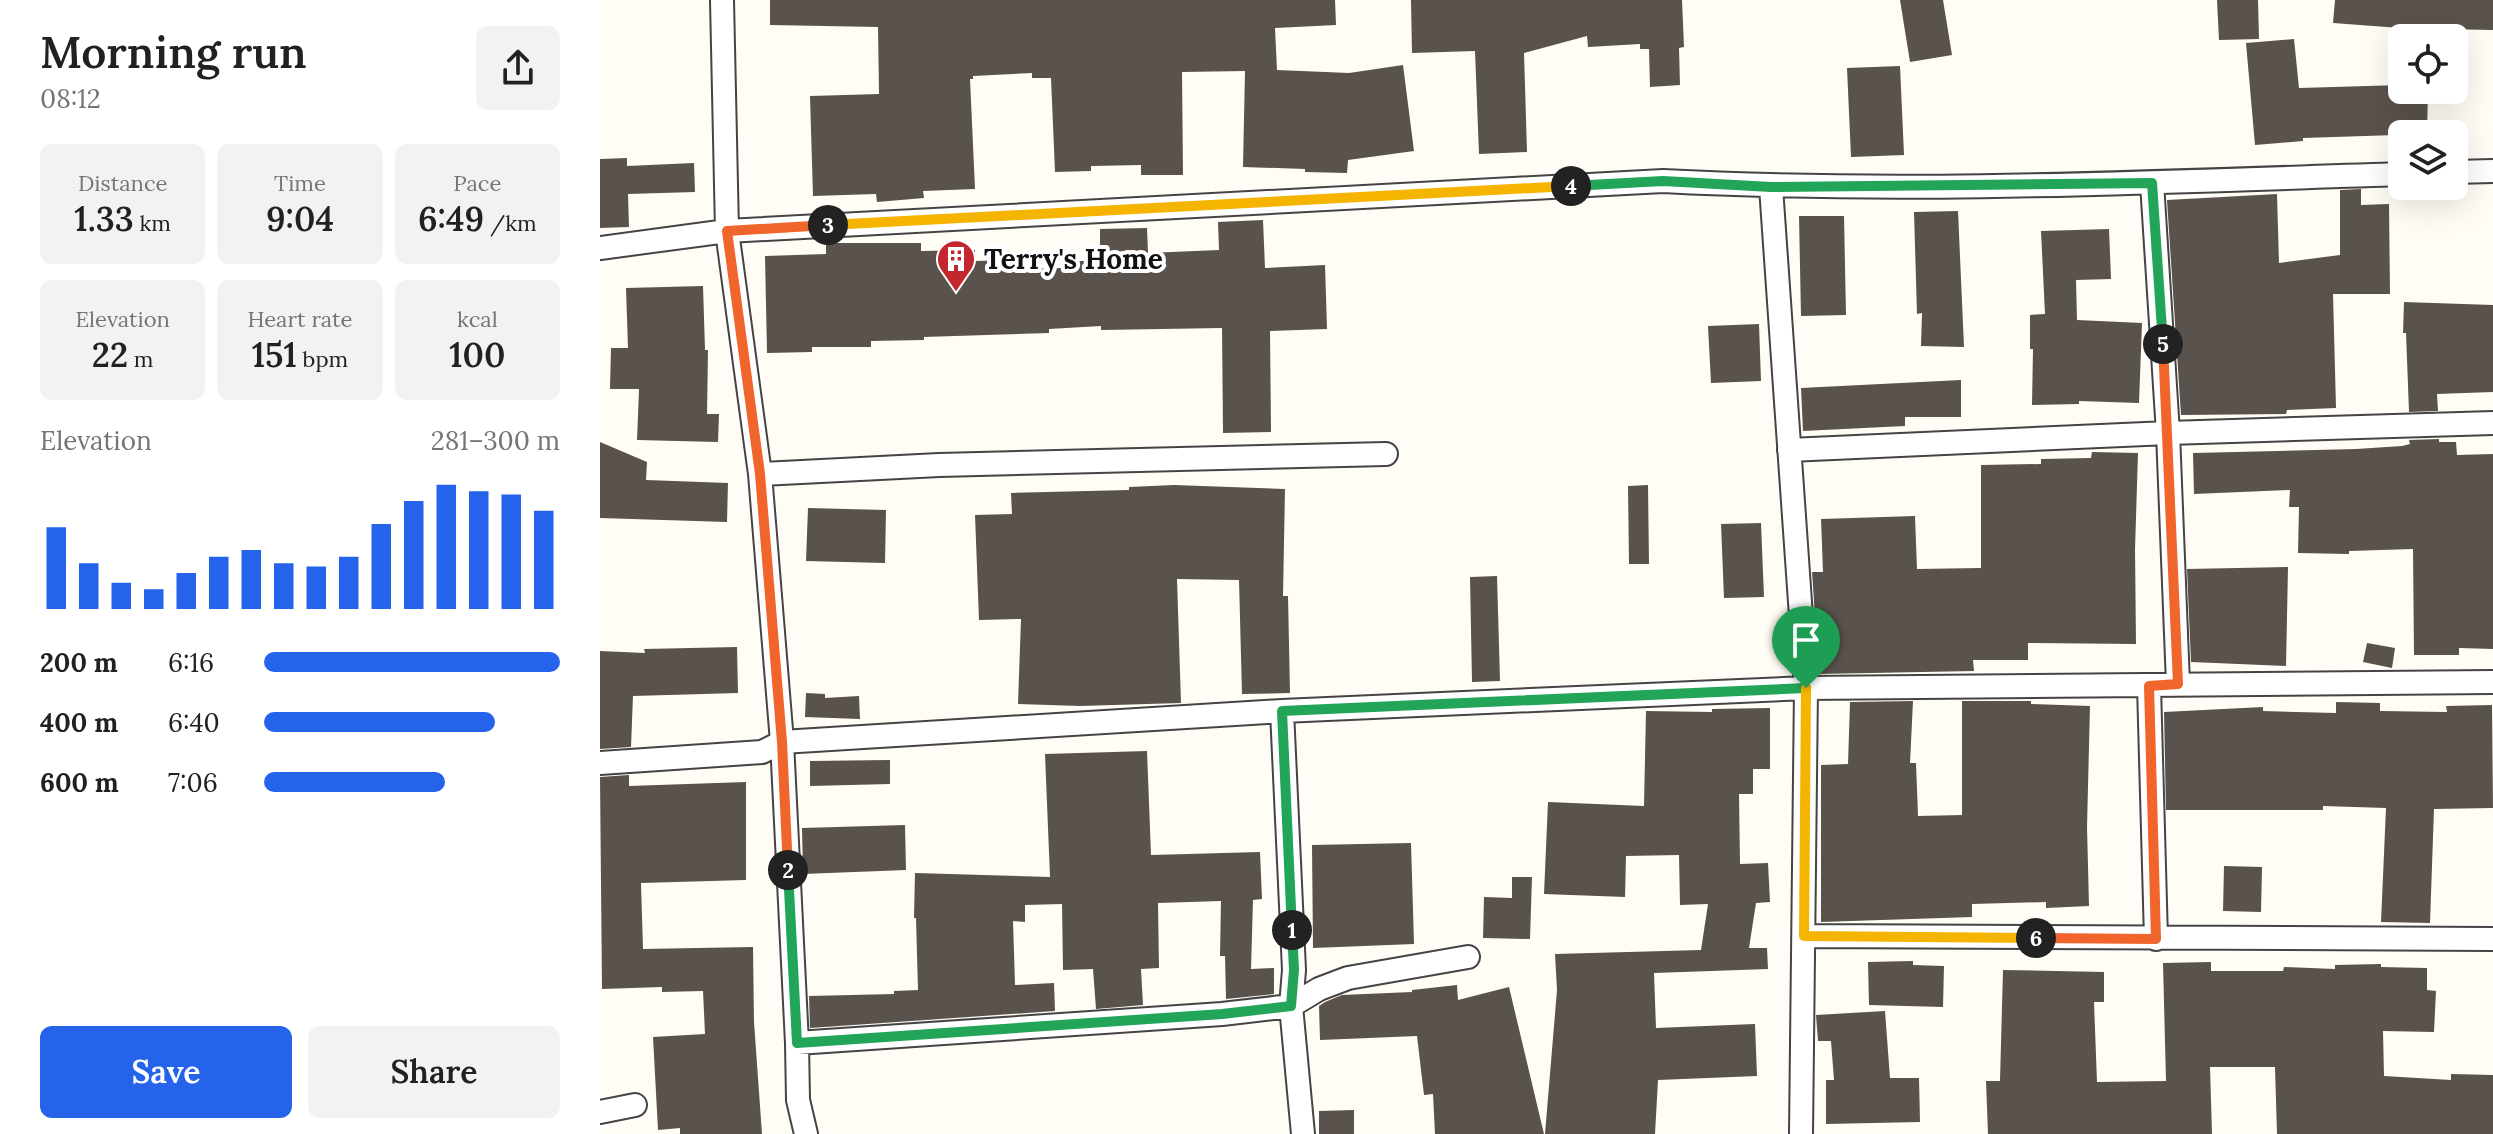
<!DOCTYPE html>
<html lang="en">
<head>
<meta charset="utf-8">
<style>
	body { margin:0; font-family:Lora,serif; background:#f2f2f2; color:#202124; height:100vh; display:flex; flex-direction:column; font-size:30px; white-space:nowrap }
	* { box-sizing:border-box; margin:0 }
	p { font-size:26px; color:#757577 }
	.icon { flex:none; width:44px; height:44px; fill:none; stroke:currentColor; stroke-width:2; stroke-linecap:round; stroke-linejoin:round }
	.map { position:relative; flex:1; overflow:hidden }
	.drawer { display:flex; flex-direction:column; background:#fff; width:600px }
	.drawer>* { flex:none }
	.buttons { position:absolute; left:1788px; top:24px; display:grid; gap:16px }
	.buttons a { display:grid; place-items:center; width:80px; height:80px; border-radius:12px; background:#fff; box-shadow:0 8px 32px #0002; font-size:40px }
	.pin { position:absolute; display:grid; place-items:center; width:68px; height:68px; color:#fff; margin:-82px -34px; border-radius:50% 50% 50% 0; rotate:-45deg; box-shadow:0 0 8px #0007 }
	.pin .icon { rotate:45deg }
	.km { position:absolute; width:40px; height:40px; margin:-20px; border-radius:50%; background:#222; color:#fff; font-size:22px; line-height:40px; text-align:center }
	.round { display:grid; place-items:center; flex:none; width:84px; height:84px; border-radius:12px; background:#f2f2f2 }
	.headline { display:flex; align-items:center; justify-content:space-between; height:136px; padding:0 40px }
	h1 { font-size:44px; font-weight:600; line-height:60px }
	.stats { display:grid; grid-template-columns:repeat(3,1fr); gap:12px; height:136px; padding:8px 40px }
	.stats div { display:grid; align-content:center; border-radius:12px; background:#f2f2f2; text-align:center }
	.stats b { font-size:34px; font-weight:600 }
	.stats small { font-size:22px; font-weight:400 }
	.stats p { font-size:22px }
	.chart { height:224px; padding:16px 40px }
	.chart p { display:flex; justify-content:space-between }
	.chart svg { width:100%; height:144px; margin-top:8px; stroke:#2563eb; stroke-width:6 }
	.action { display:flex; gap:16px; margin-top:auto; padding:16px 40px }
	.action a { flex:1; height:92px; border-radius:12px; background:#2563eb; color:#fff; font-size:32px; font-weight:600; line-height:92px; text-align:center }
	.action a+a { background:#f2f2f2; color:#202124 }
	ul { padding:0 40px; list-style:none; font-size:26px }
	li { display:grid; grid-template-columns:128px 96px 1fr; align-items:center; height:60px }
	li i { height:20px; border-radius:10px; background:#2563eb }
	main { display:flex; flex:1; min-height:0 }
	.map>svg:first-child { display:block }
	.building { fill:#5a524d }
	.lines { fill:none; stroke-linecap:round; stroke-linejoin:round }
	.minor-casing { stroke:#444; stroke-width:26 }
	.minor { stroke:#fff; stroke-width:22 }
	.split-1-casing { stroke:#fff; stroke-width:16 }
	.split-2-casing { stroke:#fff; stroke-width:16 }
	.split-3-casing { stroke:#fff; stroke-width:16 }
	.split-4-casing { stroke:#fff; stroke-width:16 }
	.split-5-casing { stroke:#fff; stroke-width:16 }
	.split-6-casing { stroke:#fff; stroke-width:16 }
	.split-7-casing { stroke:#fff; stroke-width:16 }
	.split-1 { stroke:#22a559; stroke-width:10 }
	.split-2 { stroke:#22a559; stroke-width:10 }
	.split-3 { stroke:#f0652b; stroke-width:10 }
	.split-4 { stroke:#f5b400; stroke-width:10 }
	.split-5 { stroke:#22a559; stroke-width:10 }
	.split-6 { stroke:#f0652b; stroke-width:10 }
	.split-7 { stroke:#f5b400; stroke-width:10 }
	.labels { text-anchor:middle; stroke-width:8; stroke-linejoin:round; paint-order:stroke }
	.poi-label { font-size:28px; font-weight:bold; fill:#111; stroke:#fff; text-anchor:start }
</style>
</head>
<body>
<main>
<section class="drawer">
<div class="headline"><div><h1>Morning run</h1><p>08:12</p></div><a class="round"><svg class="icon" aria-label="share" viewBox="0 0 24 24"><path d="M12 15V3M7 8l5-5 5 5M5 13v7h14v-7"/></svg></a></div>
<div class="stats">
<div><p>Distance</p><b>1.33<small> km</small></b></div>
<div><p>Time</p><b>9:04</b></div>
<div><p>Pace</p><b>6:49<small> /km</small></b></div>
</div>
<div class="stats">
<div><p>Elevation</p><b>22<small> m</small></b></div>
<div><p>Heart rate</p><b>151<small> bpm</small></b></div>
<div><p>kcal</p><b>100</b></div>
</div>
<div class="chart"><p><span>Elevation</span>281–300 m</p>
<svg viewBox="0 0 160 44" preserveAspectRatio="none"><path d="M5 44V19M15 44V30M25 44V36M35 44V38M45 44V33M55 44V28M65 44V26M75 44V30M85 44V31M95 44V28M105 44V18M115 44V11M125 44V6M135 44V8M145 44V9M155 44V14"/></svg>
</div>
<ul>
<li><b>200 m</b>6:16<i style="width:100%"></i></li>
<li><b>400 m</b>6:40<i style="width:78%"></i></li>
<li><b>600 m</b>7:06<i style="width:61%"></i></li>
</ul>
<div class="action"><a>Save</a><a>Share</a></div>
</section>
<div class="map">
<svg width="1893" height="1134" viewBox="0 0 1893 1134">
	<rect width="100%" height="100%" fill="#fffdf5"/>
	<path class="building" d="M170,0H735L736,25L675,28L677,70L749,73L803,65L814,151L748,160L747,173L705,172V169L643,167L645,71L582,72L583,175H541V165L491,166V171L455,172L451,78H432V73L373,76V79H370L375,189L323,191L324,198L277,202L276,194L213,196L210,96L279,94L278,27L170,25Z
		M811,0H1082L1084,47L1079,48L1080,85L1050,87L1049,49H1040V44L988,47L987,36L924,53L927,152L879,154L875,51L812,53Z
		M1300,0H1343L1352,55L1310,62Z
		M1617,0H1658L1659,39L1619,40Z
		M1735,0H1893V30L1842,29L1841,31L1733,23Z
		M1694,39L1699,88L1802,85V90H1828L1827,134L1703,138V141L1655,145L1646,43Z
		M1300,66L1304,155L1251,157L1247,68Z
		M27,158V166L94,163L95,192L28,194L29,227L0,228V159Z
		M1761,189V205L1789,204L1790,294H1733L1736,408L1687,410L1686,414L1581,415L1567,200L1677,194L1679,263L1740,255V190Z
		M1358,211L1364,347L1321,346L1322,313L1317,314L1314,212Z
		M1199,216H1244L1246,315L1201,316Z
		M663,220L665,268L725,265L727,329L670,331L671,432L623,433L622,328L501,330V326L449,329V333L324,337V340L271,341V347H212V352L167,353L165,256L226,254V243H321V251L375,250V261L417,260V269L462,268V262L500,260V229L547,228L548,253L619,250L618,222Z
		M1509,229L1511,279L1476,280L1477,320L1542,323L1539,403L1479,401V404L1432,405L1433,349H1430V315L1445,314L1441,231Z
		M103,286L105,350H108L107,414H119L118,442L37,440L39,389H10L11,348H28L26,288Z
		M1804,302L1893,305V392L1837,394L1838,411L1809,412L1806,333H1803Z
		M1159,324L1161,381L1111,383L1108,326Z
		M1361,380V417H1305V426L1203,431L1201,388Z
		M1839,439V442H1856L1857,455L1893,454V649L1859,648V655H1814L1813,549L1749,551V554L1698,553L1699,507H1689L1690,490L1594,494L1593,453L1756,449L1802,446L1810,444L1809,440Z
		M0,442L47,462L46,480L128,483L127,522L0,518Z
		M1492,452L1538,453L1535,549L1536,644L1428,643V660H1373L1374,671L1219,674L1212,572H1223L1221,519L1315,516L1317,569L1381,568V465L1441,464V459L1491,458Z
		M574,485L685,489L683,596H688L690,693L642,694L639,580L577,579L581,703L480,706L418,704L421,619L379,620L375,515L412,514L411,493L529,490V487Z
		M1048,485L1049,564H1029L1028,486Z
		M208,508L286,510L285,563L206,561Z
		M1161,523L1164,597L1124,598L1121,524Z
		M1688,567L1686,666L1591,662L1587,569Z
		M897,576L900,681L872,682L870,577Z
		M1767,643L1795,648L1792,668L1763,662Z
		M137,647L138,693L33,696L31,747L0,749V651L45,653L44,649Z
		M206,693L225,694V698L259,696L260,719L205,717Z
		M1313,701L1310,763H1316L1318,816L1362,815V701H1431V704L1490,706L1487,827L1489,906L1446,908V902L1372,904V917L1221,922V765L1248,764L1250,702Z
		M1736,702L1780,703V711L1847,712L1846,706L1892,705L1893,808L1834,809L1830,923L1781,922L1786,808L1723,806V810H1566L1564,712L1663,707V711L1736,713Z
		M1170,708V769H1153V794H1139L1140,864L1168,863L1170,902L1156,903L1149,948H1167L1168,969L1054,973L1056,1028L1155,1024L1157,1076L1058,1080L1055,1134H945L957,990L955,954L1101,950L1108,904L1080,905L1079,855L1026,856L1025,897L944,894L948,802L1044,806L1046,711L1112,712V709Z
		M547,751L551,855L660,852L662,899L653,900L651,969L674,968V994L626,999L625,956H620L621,901L558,903L559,968L541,969L543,1005L496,1009L493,969L463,970L462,904L425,905V922L413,921L415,985L454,983L455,1011L210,1028L209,996L294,994V991L318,990L316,918H314L315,873L450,877L445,754Z
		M290,760V784L210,786V761Z
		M29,775V786L146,782V880L41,883L43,949L153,947L154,1022L162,1134H80V1128L58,1130L53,1037L105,1034L103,991L62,992V987L2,989L0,777Z
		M305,825L306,870L203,874L202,828Z
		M811,843L814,944L713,948L712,845Z
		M1624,866L1662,867L1661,912L1623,911Z
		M912,877H932L930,939L883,938L884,897L912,898Z
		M1313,961V965L1344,966L1343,1007L1269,1005L1268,962Z
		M1611,962V971H1683L1684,967L1735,969V965L1781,964V967L1827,968V990L1836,991L1834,1032L1783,1031L1784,1076L1851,1080V1074L1893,1075V1134H1677L1675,1067H1610L1612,1134H1388L1386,1081H1400L1403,970L1504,972V1002H1494L1497,1082L1566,1081L1563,963Z
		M857,985L858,1000L909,987L944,1134H835L833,1094L824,1095L817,1036L720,1040L719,1006L725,1002L742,995L812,992V990Z
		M1285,1011L1290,1078H1319L1320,1122L1226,1124V1080H1234L1231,1041H1218L1216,1015Z
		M754,1110V1134H719V1111Z"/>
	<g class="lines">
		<g class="minor-casing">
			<path id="minor" d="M122,0L127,231L160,474L182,742L197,1043L198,1100L206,1134
				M1854,172L1893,171
				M1552,183L1568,433L1578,684
				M1171,187L1206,688L1201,1134
				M0,248L127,231L1063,181C1309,194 1556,182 1802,174
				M1189,450L1568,433L1893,423
				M160,474L339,465L786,454
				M1549,686L1556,939
				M682,711L694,970L691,1006
				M0,763L162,752L182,742L682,711L1206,688L1893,682
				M1204,936L1893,939
				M691,1006L719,989L748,978L868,957
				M197,1043L622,1014L691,1006L703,1134
				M0,1112L35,1105"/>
		</g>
		<use href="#minor" class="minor"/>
	</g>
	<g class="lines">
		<g class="split-1-casing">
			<path id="split-1" d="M692,930L682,711L1206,688"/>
		</g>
		<g class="split-2-casing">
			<path id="split-2" d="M188,870L197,1043L622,1014L691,1006L694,970L692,930"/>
		</g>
		<g class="split-3-casing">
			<path id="split-3" d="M188,870L182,742L160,474L127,231L228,225"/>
		</g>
		<g class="split-4-casing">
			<path id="split-4" d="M228,225L971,186"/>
		</g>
		<g class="split-5-casing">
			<path id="split-5" d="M971,186L1063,181L1171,187L1552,183L1563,344"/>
		</g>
		<g class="split-6-casing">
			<path id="split-6" d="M1436,938L1556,939L1549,686L1578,684L1563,344"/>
		</g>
		<g class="split-7-casing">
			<path id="split-7" d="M1206,688L1204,936L1436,938"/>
		</g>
		<use href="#split-1" class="split-1"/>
		<use href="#split-2" class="split-2"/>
		<use href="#split-3" class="split-3"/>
		<use href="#split-4" class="split-4"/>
		<use href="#split-5" class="split-5"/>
		<use href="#split-6" class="split-6"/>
		<use href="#split-7" class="split-7"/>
	</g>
	<defs>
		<g id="building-pin" transform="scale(2)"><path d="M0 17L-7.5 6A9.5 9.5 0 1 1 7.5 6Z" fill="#c4262e" stroke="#fff"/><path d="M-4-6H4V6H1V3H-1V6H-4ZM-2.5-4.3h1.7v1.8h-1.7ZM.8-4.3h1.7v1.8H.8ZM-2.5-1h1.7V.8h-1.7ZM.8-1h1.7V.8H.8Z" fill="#fff"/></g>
	</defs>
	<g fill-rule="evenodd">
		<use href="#building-pin" x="356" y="259"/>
	</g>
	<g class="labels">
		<g class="poi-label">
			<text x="384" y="269">Terry's Home</text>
		</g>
	</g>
</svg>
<div class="buttons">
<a><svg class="icon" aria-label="locate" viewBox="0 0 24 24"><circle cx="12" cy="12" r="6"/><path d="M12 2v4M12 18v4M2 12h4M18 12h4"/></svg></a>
<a><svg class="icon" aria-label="layers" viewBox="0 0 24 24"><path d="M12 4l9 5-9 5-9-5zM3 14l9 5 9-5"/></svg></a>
</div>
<div class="pin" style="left:1206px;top:688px;background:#1e9e55"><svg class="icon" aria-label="arrive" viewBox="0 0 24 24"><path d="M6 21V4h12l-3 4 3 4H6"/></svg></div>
<b class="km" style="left:692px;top:930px">1</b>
<b class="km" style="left:188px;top:870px">2</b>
<b class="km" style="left:228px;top:225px">3</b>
<b class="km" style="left:971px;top:186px">4</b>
<b class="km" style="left:1563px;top:344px">5</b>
<b class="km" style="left:1436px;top:938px">6</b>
</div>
</main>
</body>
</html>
